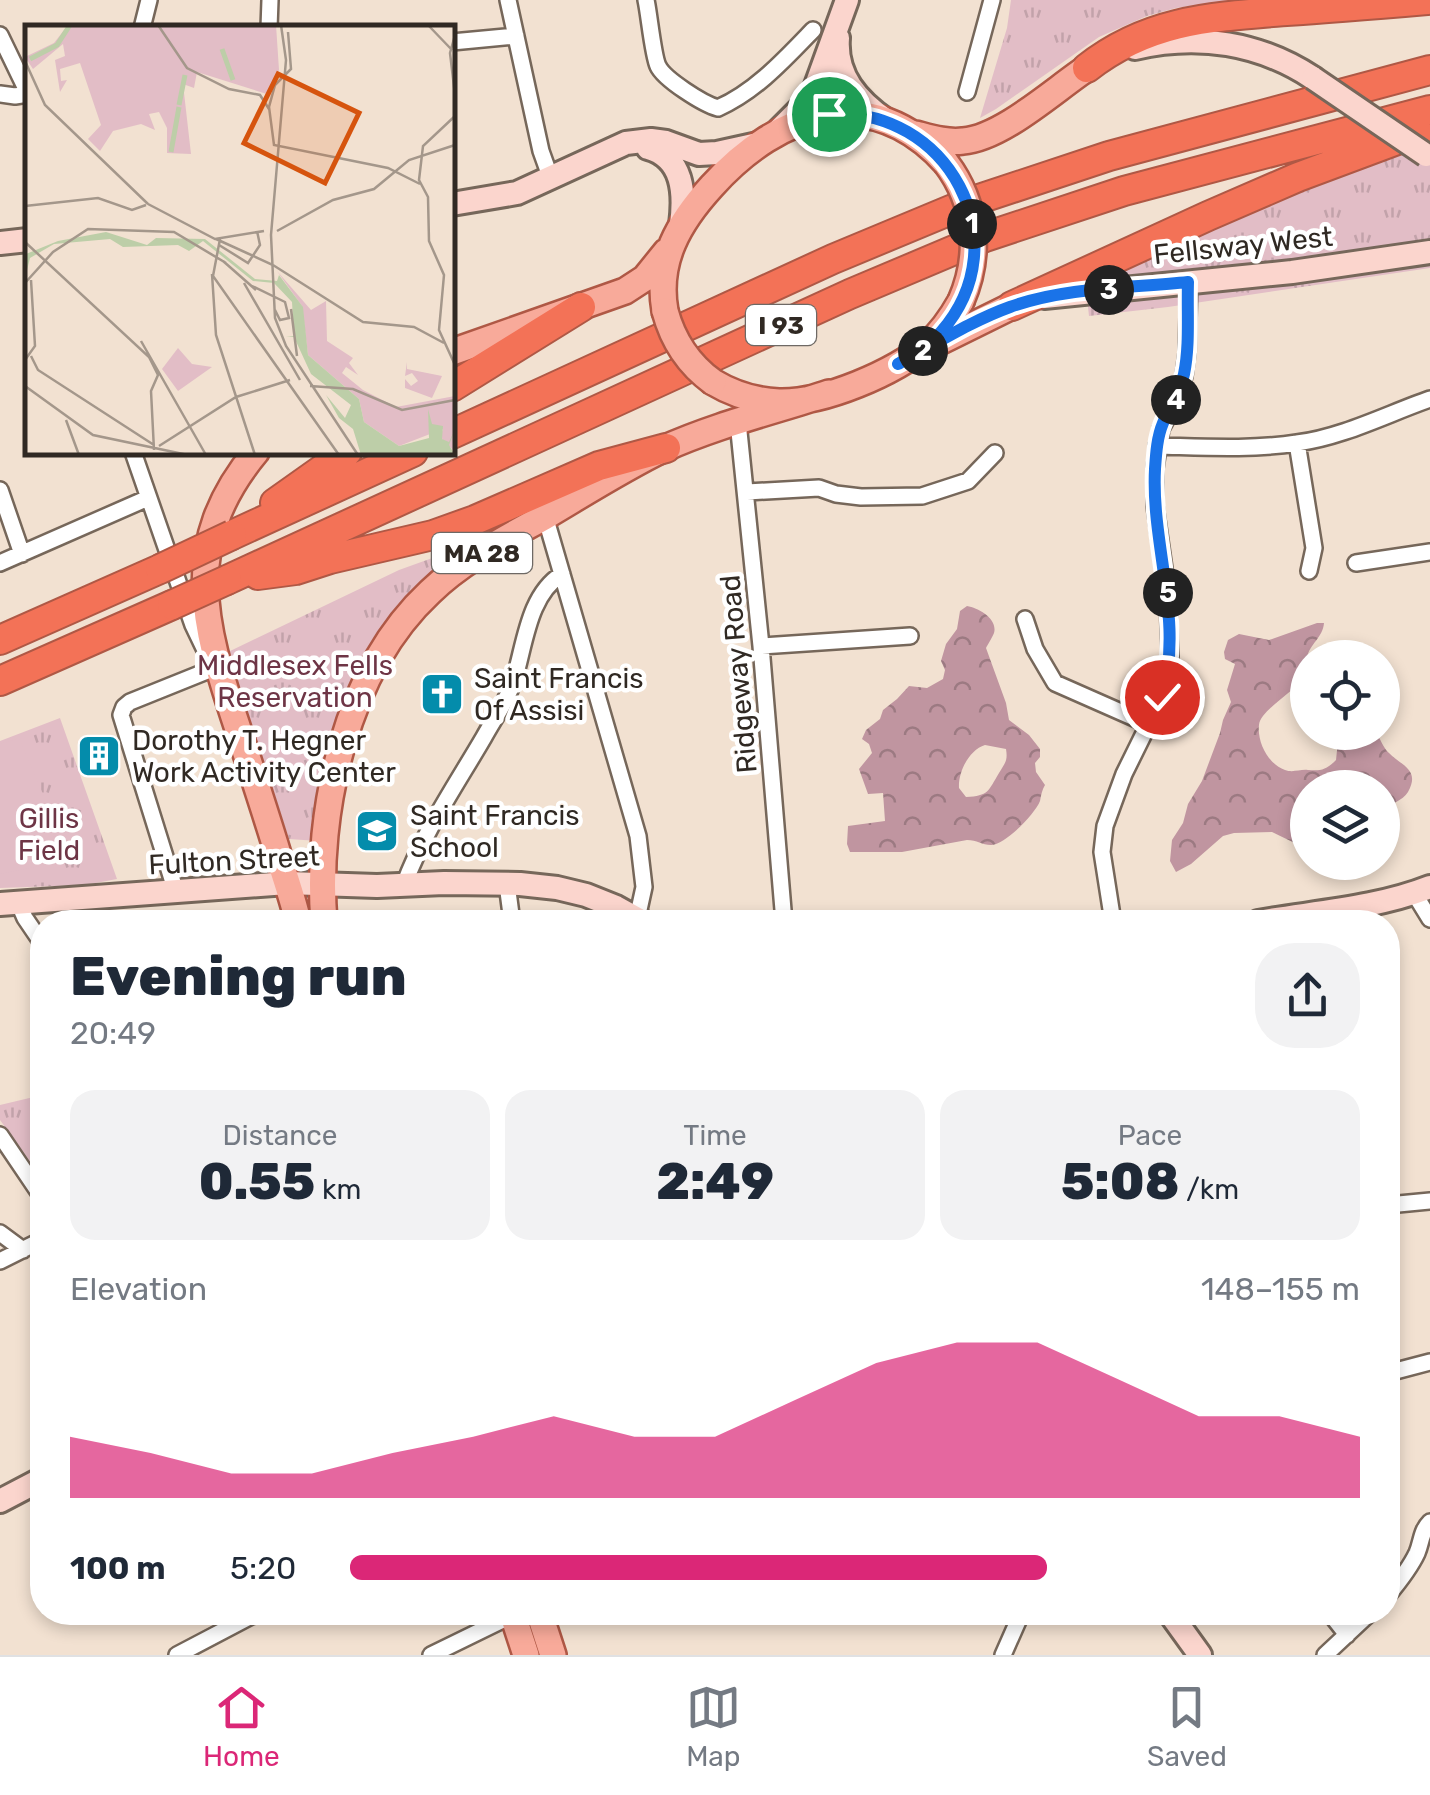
<!DOCTYPE html>
<html lang="en">
<head>
<meta charset="utf-8">
<style>
	body { margin:0; font-family:Rubik,sans-serif; background:#f2f2f3; color:#1f2937; height:100vh; display:flex; flex-direction:column; font-size:38px; white-space:nowrap }
	* { box-sizing:border-box; margin:0 }
	p { font-size:32px; color:#747a83 }
	.icon { flex:none; width:55px; height:55px; fill:none; stroke:currentColor; stroke-width:2; stroke-linecap:round; stroke-linejoin:round }
	.map { position:relative; flex:1; overflow:hidden }
	.panel { position:absolute; left:30px; top:910px; width:1370px; height:715px; display:flex; flex-direction:column; background:#fff; border-radius:40px; box-shadow:0 5px 15px #0003 }
	.panel>* { flex:none }
	.tools { position:absolute; left:1290px; top:640px; display:grid; gap:20px }
	.tools a { display:grid; place-items:center; width:110px; height:110px; border-radius:50%; background:#fff; box-shadow:0 5px 15px #0003; font-size:50px }
	.pin { position:absolute; display:grid; place-items:center; width:85px; height:85px; color:#fff; margin:-42px; border:5px solid #fff; border-radius:50%; box-shadow:0 2px 10px #0007 }
	.km { position:absolute; width:50px; height:50px; margin:-25px; border-radius:50%; background:#222; color:#fff; font-size:28px; line-height:50px; text-align:center }
	.round { display:grid; place-items:center; flex:none; width:105px; height:105px; border-radius:40px; background:#f2f2f3 }
	.summary { display:flex; align-items:center; justify-content:space-between; height:170px; padding:0 40px }
	h1 { font-size:55px; font-weight:800; line-height:75px }
	.metrics { display:grid; grid-template-columns:repeat(3,1fr); gap:15px; height:170px; padding:10px 40px }
	.metrics div { display:grid; align-content:center; border-radius:25px; background:#f2f2f3; text-align:center }
	.metrics b { font-size:50px; font-weight:800 }
	.metrics small { font-size:28px; font-weight:400 }
	.metrics p { font-size:28px }
	.chart { height:280px; padding:20px 40px }
	.chart p { display:flex; justify-content:space-between }
	.chart svg { width:100%; height:180px; margin-top:10px; fill:#db2777; opacity:.7 }
	ul { padding:0 40px; list-style:none; font-size:32px }
	li { display:grid; grid-template-columns:160px 120px 1fr; align-items:center; height:75px }
	li i { height:25px; border-radius:12px; background:#db2777 }
	.tabs { display:flex; justify-content:space-around; align-items:center; height:140px; border-top:2px solid #e0e1e3; background:#fff; font-size:28px; color:#747a83 }
	.tabs a { display:grid; justify-items:center; gap:5px }
	.tabs .current { color:#db2777 }
	.map>svg:first-child { display:block }
	.forest { fill:url(#forest-crowns); fill-rule:evenodd }
	.park { fill:url(#park-tufts) }
	.pitch { fill:#e2bdc6 }
	.lines { fill:none; stroke-linecap:round; stroke-linejoin:round }
	.street-casing { stroke:#76675a; stroke-width:20 }
	.secondary-casing { stroke:#76675a; stroke-width:28 }
	.primary-casing { stroke:#af5845; stroke-width:30 }
	.highway-casing { stroke:#af5845; stroke-width:32 }
	.street { stroke:#fff; stroke-width:15 }
	.secondary { stroke:#fbd5cd; stroke-width:22 }
	.primary { stroke:#f8aa9a; stroke-width:25 }
	.highway { stroke:#f37257; stroke-width:28 }
	.secondary-bridge-casing { stroke:#76675a; stroke-width:28; stroke-linecap:butt }
	.primary-bridge-casing { stroke:#af5845; stroke-width:30; stroke-linecap:butt }
	.highway-bridge-casing { stroke:#af5845; stroke-width:32; stroke-linecap:butt }
	.secondary-bridge { stroke:#fbd5cd; stroke-width:22 }
	.primary-bridge { stroke:#f8aa9a; stroke-width:25 }
	.highway-bridge { stroke:#f37257; stroke-width:28 }
	.route-casing { stroke:#fff; stroke-width:20 }
	.route { stroke:#1a73e8; stroke-width:12 }
	.labels { text-anchor:middle; stroke-width:9; stroke-linejoin:round; paint-order:stroke }
	.shield { fill:#fff; stroke:#6e6965; stroke-width:2.5 }
	.shield-label { font-size:25px; font-weight:bold; fill:#302923 }
	.street-label { font-size:28px; fill:#302923; stroke:#fff }
	.park-label { font-size:28px; fill:#6e3546; stroke:#fff }
	.poi-label { font-size:28px; fill:#302923; stroke:#fff; text-anchor:start }
	.inset-river { fill:none; stroke:#bdcea8; stroke-width:5 }
	.inset-road { fill:none; stroke:#a4978b; stroke-width:2.5 }
	.view { fill:#d6540e; fill-opacity:0.15; stroke:#d6540e; stroke-width:5 }
	.inset-edge { fill:none; stroke:#302923; stroke-width:5 }
</style>
</head>
<body>
<div class="map">
<svg width="1430" height="1655" viewBox="0 0 1430 1655">
	<defs>
		<pattern id="forest-crowns" width="20" height="18" patternUnits="userSpaceOnUse" patternTransform="scale(2.5)"><rect width="20" height="18" fill="#c095a0"/><path d="M2 6a3 3 0 1 1 6 0M12 15a3 3 0 1 1 6 0" fill="none" stroke="#9c7a82"/></pattern>
		<pattern id="park-tufts" width="24" height="20" patternUnits="userSpaceOnUse" patternTransform="scale(2.5)"><rect width="24" height="20" fill="#e2bdc6"/><path d="M3 7l-1-3M5 7V3M7 7l1-3M15 17l-1-3M17 17v-4M19 17l1-3" fill="none" stroke="#c2a2aa"/></pattern>
	</defs>
	<rect width="100%" height="100%" fill="#f2e1d1"/>
	<path class="forest" d="M967,606C979,608 998,619 994,633C994,634 987,646 986,648L1006,703L1009,720L1029,735L1040,749V757L1035,763L1036,772L1045,785C1042,790 1041,795 1040,801C1035,814 1005,845 991,845C982,845 977,840 967,840L902,852H850L847,844L848,826L885,821L883,793L868,794L859,769L872,753L869,744L862,739L866,730L880,719L883,710L897,699L909,686L927,688L943,679L945,670L941,661L946,644L957,629L960,611ZM985,745L1006,749C1008,761 1005,763 999,773C988,791 989,796 966,797L959,788C958,772 969,750 985,745Z
		M1317,623H1324C1323,637 1310,644 1307,657C1305,666 1307,672 1302,680C1292,693 1260,711 1259,725C1257,742 1268,764 1285,770C1293,773 1300,769 1308,770C1321,771 1326,770 1336,760L1338,741L1343,733H1376C1381,739 1383,748 1389,753C1400,765 1421,769 1408,792C1403,801 1389,804 1383,811L1382,788H1308L1307,849L1272,832L1234,833L1223,836L1191,864L1176,872L1170,861L1172,840L1183,823L1188,804L1202,781L1220,733L1223,720L1231,702L1227,690L1235,664L1225,659L1224,652L1228,640L1239,634L1269,640Z"/>
	<path class="park" d="M1011,0H1235L1176,8L1147,16L1099,37L996,109L980,118L1007,28Z
		M1430,143V268L1168,307L1089,316L1085,281L1287,196Z
		M499,534L389,623L318,841L289,839L228,652L399,570Z
		M60,718L117,879L85,885L0,888V741Z
		M42,1095V1178L0,1120V1105Z"/>
	<path class="pitch" d="M19,738L49,808L56,851L45,865L0,874V744Z"/>
	<g class="lines">
		<g class="street-casing">
			<path id="street" d="M508,0L541,151L551,179
				M646,0C649,13 653,56 658,66C664,79 703,104 718,108C755,92 785,59 813,30
				M142,28L149,0
				M269,28L270,0
				M0,35L28,93
				M452,42L516,36
				M967,92L992,0
				M0,94L15,96L28,94
				M738,422L761,646L784,922
				M1297,443L1314,548L1309,571
				M1157,446C1203,447 1251,450 1297,443C1343,437 1387,414 1430,399
				M133,452L193,625L204,648L217,667L130,702L124,707L121,715L176,892
				M0,490L22,554
				M747,492L819,488L836,494L861,497L922,496L968,481L995,453
				M545,516L638,836L644,887L637,919
				M0,563L148,498
				M1356,563L1430,552
				M1025,619L1035,649L1055,683L1148,724
				M761,646L910,636
				M507,884L512,922
				M404,885C423,833 456,785 484,737C494,719 506,702 513,683C525,647 527,596 562,574
				M1414,893L1430,919
				M18,902L25,918L42,943
				M1113,922L1102,852L1105,826L1124,774L1162,697L1170,656L1168,596L1155,506V468L1161,429L1178,398L1184,376L1187,353L1189,282
				M0,1135L42,1197
				M1388,1205L1430,1201
				M0,1233L23,1250
				M0,1261L42,1240
				M1388,1373L1430,1362
				M1388,1595C1398,1583 1410,1568 1417,1553C1422,1541 1421,1531 1430,1522
				M1329,1612L1347,1635
				M177,1655L259,1612
				M431,1655L513,1615
				M1003,1655L1022,1612
				M1325,1655L1371,1612"/>
		</g>
		<g class="secondary-casing">
			<path id="secondary" d="M838,38C835,76 858,101 887,121
				M1135,48C1198,33 1260,43 1313,78
				M779,130L802,107L814,91L847,0
				M648,148C684,158 685,194 681,225
				M452,204L517,193L626,143L651,140L666,142L699,154L717,153L758,144
				M0,243L28,240
				M1044,297L1292,272L1430,252
				M0,904L287,883L377,886L444,883L520,884L557,888L586,895L616,907L643,922
				M1258,922C1315,912 1377,908 1430,887
				M0,1501L42,1479
				M1169,1612L1200,1655"/>
		</g>
		<g class="primary-casing">
			<path id="primary" d="M916,134C931,138 947,143 963,141C1002,138 1054,90 1087,68
				M665,311C656,261 679,222 712,186C779,112 870,80 946,163
				M937,343L1012,306
				M452,352L625,291L645,278L666,252
				M713,382C733,394 756,401 779,402C824,403 894,373 928,344C942,332 952,317 961,301
				M256,452C180,543 203,624 237,726C252,772 267,817 281,864C287,883 294,903 298,922
				M324,922C315,812 346,670 430,592C463,560 505,539 544,517C583,494 622,469 663,449C716,425 774,411 829,393
				M512,1612L526,1655
				M539,1612L553,1655"/>
		</g>
		<g class="highway-casing">
			<path id="highway" d="M1087,68C1148,20 1211,17 1286,11C1333,8 1380,4 1427,0
				M1012,306L1208,216L1298,177L1424,130
				M452,387L581,307
				M452,434L833,259L970,202L1109,156L1430,70
				M275,503L347,452
				M232,535L413,452
				M258,575L296,570L330,559L433,535L475,520L599,466L666,448
				M227,580L850,294L985,237L1124,191L1430,110
				M0,640L160,569
				M0,681L172,605"/>
		</g>
		<use href="#street" class="street"/>
		<use href="#secondary" class="secondary"/>
		<use href="#primary" class="primary"/>
		<use href="#highway" class="highway"/>
		<g class="secondary-bridge-casing">
			<path id="secondary-bridge" d="M1313,78L1426,155"/>
		</g>
		<g class="primary-bridge-casing">
			<path id="primary-bridge" d="M946,163C977,204 981,255 961,301
				M665,311C673,341 688,364 713,382"/>
		</g>
		<g class="highway-bridge-casing">
			<path id="highway-bridge" d="M160,569L232,535
				M172,605L227,580"/>
		</g>
		<use href="#secondary-bridge" class="secondary-bridge"/>
		<use href="#primary-bridge" class="primary-bridge"/>
		<use href="#highway-bridge" class="highway-bridge"/>
	</g>
	<g class="lines">
		<g class="route-casing">
			<path id="route" d="M829,114C947,106 1021,241 941,332C929,346 913,355 898,364C934,345 971,321 1010,307C1065,287 1130,288 1188,282C1187,313 1190,345 1184,374C1180,393 1170,406 1163,423C1157,437 1156,454 1155,469C1151,546 1184,620 1162,697"/>
		</g>
		<use href="#route" class="route"/>
	</g>
	<defs>
		<g id="church-square" transform="scale(2.25)"><rect x="-9" y="-9" width="18" height="18" rx="4" fill="#048cab" stroke="#fff"/><path d="M-1.2-6h2.4v3.5h3.3v2.4h-3.3V6h-2.4V-.1h-3.3v-2.4h3.3Z" fill="#fff"/></g>
		<g id="building-square" transform="scale(2.25)"><rect x="-9" y="-9" width="18" height="18" rx="4" fill="#048cab" stroke="#fff"/><path d="M-4-6H4V6H1V3H-1V6H-4ZM-2.5-4.3h1.7v1.8h-1.7ZM.8-4.3h1.7v1.8H.8ZM-2.5-1h1.7V.8h-1.7ZM.8-1h1.7V.8H.8Z" fill="#fff"/></g>
		<g id="school-square" transform="scale(2.25)"><rect x="-9" y="-9" width="18" height="18" rx="4" fill="#048cab" stroke="#fff"/><path d="M0-5L7-2L0 1L-7-2ZM-4 1L0 2.5L4 1V4Q0 6-4 4Z" fill="#fff"/></g>
	</defs>
	<g fill-rule="evenodd">
		<use href="#church-square" x="442" y="694"/>
		<use href="#building-square" x="99" y="756"/>
		<use href="#school-square" x="377" y="831"/>
	</g>
	<g class="labels">
		<g class="shield">
			<rect x="746" y="305" width="70" height="40" rx="8"/>
			<rect x="432" y="533" width="100" height="40" rx="8"/>
		</g>
		<g class="shield-label">
			<text x="781" y="334">I 93</text>
			<text x="482" y="562">MA 28</text>
		</g>
		<g class="street-label">
			<text transform="translate(1243 245) rotate(-6)" y="10">Fellsway West</text>
			<text transform="translate(738 674) rotate(-95)" y="10">Ridgeway Road</text>
			<text transform="translate(234 860) rotate(-3)" y="10">Fulton Street</text>
		</g>
		<g class="park-label">
			<text x="295" y="675">Middlesex Fells<tspan x="295" dy="32">Reservation</tspan></text>
			<text x="49" y="828">Gillis<tspan x="49" dy="32">Field</tspan></text>
		</g>
		<g class="poi-label">
			<text x="474" y="688">Saint Francis<tspan x="474" dy="32">Of Assisi</tspan></text>
			<text x="132" y="750">Dorothy T. Hegner<tspan x="132" dy="32">Work Activity Center</tspan></text>
			<text x="410" y="825">Saint Francis<tspan x="410" dy="32">School</tspan></text>
		</g>
	</g>
	<g transform="translate(25 25)">
		<rect width="430" height="430" fill="#f2e1d1"/>
		<path d="M382,337V344L417,351L407,373L380,363V354L386,361L393,356L387,348L380,351Z" fill="#e2bdc6"/>
		<path d="M43,0H251L254,45L245,70L172,47L169,63L158,59L166,129L142,128V103L134,87L124,89L130,105L116,99L88,106L75,126L63,114L76,100L55,38L35,44L36,56L42,55L35,67L30,35L40,31L38,19L8,44L0,32L29,18ZM252,246L286,285L301,276L302,316L328,333L324,338L333,350L321,342L317,348L338,365L371,382L430,371V427L415,412L418,404L374,421L339,397L334,374L283,330L277,281ZM153,323L167,339L187,342L153,366L137,344Z" fill="#e2bdc6"/>
		<path d="M81,207L122,220L131,213L180,214L230,254L252,256L254,250L278,282L283,330L334,374L339,397L374,421L404,413L403,384L407,399L418,401L417,414L424,417L430,404L424,420L430,430H336L328,404L314,393L301,370L320,393L326,380L286,349L269,312L261,311H269L267,277L249,258L228,256L178,216L164,226L153,220L98,222L85,214L29,219L5,233L0,253L1,229L33,216Z" fill="#bdcea8"/>
		<path class="inset-river" d="M197,24L208,55M5,34L32,20L45,0M154,80L160,50M146,127L154,82"/>
		<path class="inset-road" d="M133,0L162,43L204,64L235,70L244,84M256,0L261,35L246,210L250,293L261,321L333,430M403,0L427,25M263,7L266,44L250,60L244,82L249,120L363,143L395,159M430,10L425,28L430,70M0,36L20,80L123,179M430,91L398,121L394,155L403,172L404,216L419,250L414,305L430,340M123,179L190,214L239,206M0,181L73,173L107,185L121,180M252,206L308,175L349,164L384,135L430,120M191,214L248,240L338,297L389,302L419,318M195,214L188,251L314,430M0,217L124,332L133,350L126,366L129,425M194,220L223,238L235,220L232,206M198,236L231,265M187,249L191,310L230,430M0,258L28,227L63,204L149,207L201,238M219,258L275,355M227,261L260,277L264,293L255,295L250,285M266,284L272,331M116,316L181,430M6,331L13,345L129,420M0,335L10,321L6,255M0,361L68,410L163,430M285,361L328,364L377,385L430,375M41,395L54,430M134,421L211,372L265,355"/>
		<path class="view" d="M253,49L334,88L300,158L219,118Z"/>
		<rect width="430" height="430" class="inset-edge"/>
	</g>
</svg>
<div class="tools">
<a><svg class="icon" aria-label="locate" viewBox="0 0 24 24"><circle cx="12" cy="12" r="6"/><path d="M12 2v4M12 18v4M2 12h4M18 12h4"/></svg></a>
<a><svg class="icon" aria-label="layers" viewBox="0 0 24 24"><path d="M12 4l9 5-9 5-9-5zM3 14l9 5 9-5"/></svg></a>
</div>
<div class="pin" style="left:829px;top:114px;background:#1e9e55"><svg class="icon" aria-label="arrive" viewBox="0 0 24 24"><path d="M6 21V4h12l-3 4 3 4H6"/></svg></div>
<div class="pin" style="left:1162px;top:697px;background:#d93025"><svg class="icon" aria-label="check" viewBox="0 0 24 24"><path d="M5 12l5 5 9-10"/></svg></div>
<b class="km" style="left:972px;top:224px">1</b>
<b class="km" style="left:923px;top:351px">2</b>
<b class="km" style="left:1109px;top:290px">3</b>
<b class="km" style="left:1176px;top:400px">4</b>
<b class="km" style="left:1168px;top:593px">5</b>
<section class="panel">
<div class="summary"><div><h1>Evening run</h1><p>20:49</p></div><a class="round"><svg class="icon" aria-label="share" viewBox="0 0 24 24"><path d="M12 15V3M7 8l5-5 5 5M5 13v7h14v-7"/></svg></a></div>
<div class="metrics">
<div><p>Distance</p><b>0.55<small> km</small></b></div>
<div><p>Time</p><b>2:49</b></div>
<div><p>Pace</p><b>5:08<small> /km</small></b></div>
</div>
<div class="chart"><p><span>Elevation</span>148–155 m</p>
<svg viewBox="0 0 160 44" preserveAspectRatio="none"><path d="M0 44V29L10 33L20 38L30 38L40 33L50 29L60 24L70 29L80 29L90 20L100 11L110 6L120 6L130 15L140 24L150 24L160 29V44z"/></svg>
</div>
<ul>
<li><b>100 m</b>5:20<i style="width:69%"></i></li>
</ul>
</section>
</div>
<nav class="tabs">
<a class="current"><svg class="icon" aria-label="home" viewBox="0 0 24 24"><path d="M3 11l9-7 9 7M6 9v11h12V9"/></svg>Home</a>
<a><svg class="icon" aria-label="map" viewBox="0 0 24 24"><path d="M3 6l6-2 6 2 6-2v14l-6 2-6-2-6 2zM9 4v14M15 6v14"/></svg>Map</a>
<a><svg class="icon" aria-label="saved" viewBox="0 0 24 24"><path d="M7 4h10v16l-5-4-5 4z"/></svg>Saved</a>
</nav>
</body>
</html>
